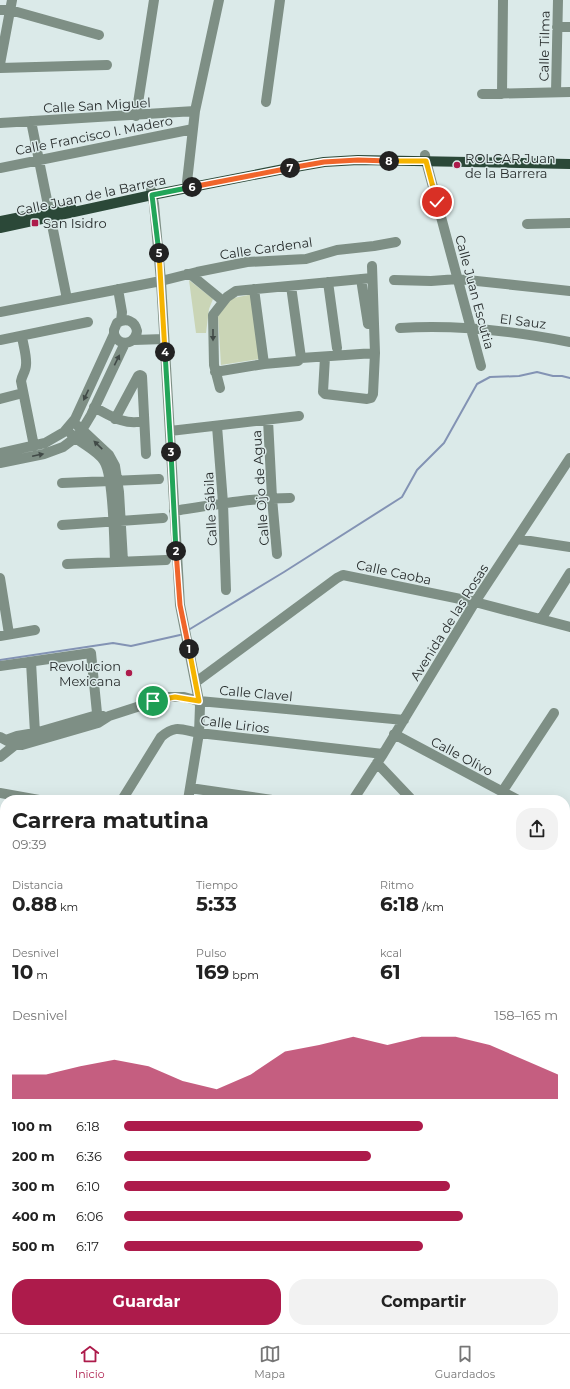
<!DOCTYPE html>
<html lang="es">
<head>
<meta charset="utf-8">
<style>
	body { margin:0; font-family:Montserrat,sans-serif; background:#f2f2f2; color:#222; height:100vh; display:flex; flex-direction:column; font-size:15px; white-space:nowrap }
	* { box-sizing:border-box; margin:0 }
	p { font-size:13px; color:#767676 }
	.icon { flex:none; width:22px; height:22px; fill:none; stroke:currentColor; stroke-width:2; stroke-linecap:round; stroke-linejoin:round }
	.map { position:relative; flex:1; overflow:hidden }
	.panel { position:absolute; left:0px; top:795px; width:570px; height:538px; display:flex; flex-direction:column; background:#fff; border-radius:16px 16px 0 0; box-shadow:0 4px 16px #0002 }
	.panel>* { flex:none }
	.pin { position:absolute; display:grid; place-items:center; width:34px; height:34px; color:#fff; margin:-17px; border:2px solid #fff; border-radius:50%; box-shadow:0 1px 4px #0007 }
	.km { position:absolute; width:20px; height:20px; margin:-10px; border-radius:50%; background:#222; color:#fff; font-size:11px; line-height:20px; text-align:center }
	.round { display:grid; place-items:center; flex:none; width:42px; height:42px; border-radius:16px; background:#f2f2f2 }
	.overview { display:flex; align-items:center; justify-content:space-between; height:68px; padding:0 12px }
	h1 { font-size:22px; font-weight:700; line-height:30px }
	.metrics { display:grid; grid-template-columns:repeat(3,1fr); gap:6px; height:68px; padding:4px 12px }
	.metrics div { display:grid; align-content:center }
	.metrics b { font-size:20px; font-weight:700 }
	.metrics small { font-size:11px; font-weight:400 }
	.metrics p { font-size:11px }
	.chart { height:112px; padding:8px 12px }
	.chart p { display:flex; justify-content:space-between }
	.chart svg { width:100%; height:72px; margin-top:4px; fill:#ad1b4b; opacity:.7 }
	.button { display:flex; gap:8px; margin-top:auto; padding:8px 12px }
	.button a { flex:1; height:46px; border-radius:16px; background:#ad1b4b; color:#fff; font-size:16px; font-weight:700; line-height:46px; text-align:center }
	.button a+a { background:#f2f2f2; color:#222 }
	ul { padding:0 12px; list-style:none; font-size:13px }
	li { display:grid; grid-template-columns:64px 48px 1fr; align-items:center; height:30px }
	li i { height:10px; border-radius:5px; background:#ad1b4b }
	.tabs { display:flex; justify-content:space-around; align-items:center; height:56px; border-top:1px solid #e0e0e0; background:#fff; font-size:11px; color:#767676 }
	.tabs a { display:grid; justify-items:center; gap:2px }
	.tabs .selected { color:#ad1b4b }
	.map>svg:first-child { display:block }
	.built { fill:#c6dddc }
	.green { fill:#cad5b6 }
	.lines { fill:none; stroke-linecap:round; stroke-linejoin:round }
	.stream { stroke:#8393b4; stroke-width:2 }
	.minor { stroke:#7e8f85; stroke-width:10 }
	.major { stroke:#2b4838; stroke-width:10 }
	.tram { stroke:#5a6262; stroke-width:1 }
	.rail { stroke:#5a6262; stroke-width:2; stroke-dasharray:5 5; stroke-linecap:butt }
	.oneway { fill:#414a47 }
	.split-1-casing { stroke:#fff; stroke-width:8 }
	.split-2-casing { stroke:#fff; stroke-width:8 }
	.split-3-casing { stroke:#fff; stroke-width:8 }
	.split-4-casing { stroke:#fff; stroke-width:8 }
	.split-5-casing { stroke:#fff; stroke-width:8 }
	.split-6-casing { stroke:#fff; stroke-width:8 }
	.split-7-casing { stroke:#fff; stroke-width:8 }
	.split-8-casing { stroke:#fff; stroke-width:8 }
	.split-9-casing { stroke:#fff; stroke-width:8 }
	.split-1 { stroke:#f5b400; stroke-width:5 }
	.split-2 { stroke:#f0652b; stroke-width:5 }
	.split-3 { stroke:#22a559; stroke-width:5 }
	.split-4 { stroke:#22a559; stroke-width:5 }
	.split-5 { stroke:#f5b400; stroke-width:5 }
	.split-6 { stroke:#22a559; stroke-width:5 }
	.split-7 { stroke:#f0652b; stroke-width:5 }
	.split-8 { stroke:#f0652b; stroke-width:5 }
	.split-9 { stroke:#f5b400; stroke-width:5 }
	.poi-dot { fill:#ad1b4b; stroke:#dbeae9; stroke-width:1.5 }
	.labels { text-anchor:middle; stroke-width:3; stroke-linejoin:round; paint-order:stroke }
	.street-label { font-size:13px; fill:#272c2c; stroke:#dbeae9 }
	.poi-label { font-size:13px; fill:#272c2c; stroke:#dbeae9; text-anchor:start }
</style>
</head>
<body>
<div class="map">
<svg width="570" height="1333" viewBox="0 0 570 1333">
	<rect width="100%" height="100%" fill="#dbeae9"/>
	<path class="built" d="M0,1015L5,1017V1111H0Z"/>
	<path class="green" d="M189,280L213,299L209,309L206,333H196Z
		M253,294L260,359L221,365L218,316L229,299Z
		M565,1225L570,1227V1315L563,1333H432L422,1328H565Z
		M241,1328H307L298,1330L296,1333H248Z"/>
	<g class="lines">
		<path class="stream" d="M190,629L284,572L402,497L417,470L444,443L477,384L490,377L519,376L537,372L553,376H562L570,378
			M0,660L113,643L131,646L180,635
			M565,922L570,918
			M262,1333L263,1328"/>
		<path class="minor" d="M0,10H10L99,35
			M557,27H570
			M0,64L12,0
			M0,68L107,65
			M556,92L558,0
			M482,94L570,92
			M502,94L503,0
			M266,102L280,0
			M136,116L154,0
			M31,121L67,299
			M0,123L195,111
			M425,155L426,161L481,366
			M0,168L193,129
			M187,182L195,111L219,0
			M151,190L154,204L161,281L180,605L200,706L199,733L188,800
			M527,224L570,223
			M187,274H190L223,301
			M361,279L368,324
			M394,280L431,281L458,279L570,291
			M328,282L337,348
			M291,286L301,358
			M118,289L122,312L121,321
			M254,289L264,364
			M0,312L161,281L197,272L247,262L306,259L337,250L374,246L396,242
			M400,328C457,324 514,331 570,342
			M22,336C23,345 27,356 26,365C26,371 22,375 21,381L34,446
			M0,340L88,322
			M134,340L164,339
			M325,357L323,392L325,394L367,399L371,398L373,394L375,353L372,266
			M215,372L264,364L298,361L301,358L375,353
			M220,388L214,365L213,315L227,297L236,291L372,278
			M0,399L23,393
			M94,407C111,416 125,426 144,421
			M115,419L138,376L140,375L142,376L146,454
			M268,420L272,498L277,554
			M78,426L109,455L115,466L119,492L123,561
			M217,426L223,503L226,590
			M170,431L299,416
			M71,434C81,444 97,450 104,461C114,476 114,541 115,561
			M0,453L45,443L64,432L75,419L114,334V330L117,323C126,317 135,321 137,331C135,345 119,347 114,334
			M0,463L44,454L63,447L75,438L82,430L91,415L125,343
			M62,483L159,479
			M174,511C212,505 251,498 290,498
			M62,525L163,518
			M517,539L570,547
			M67,564L166,560
			M0,578L9,634
			M541,619L570,573
			M0,636L35,630
			M31,662L35,733
			M0,666L91,653L98,723
			M196,682L337,578L343,575L475,602L570,627
			M394,734L518,800
			M0,737L15,745H22L98,723L109,716L168,697H184L199,701L404,720
			M6,740L17,736L35,733L97,715L103,716
			M0,757L15,745L16,740
			M377,763L412,800
			M190,788L272,800
			M502,792L554,713
			M0,793L39,800
			M122,800L161,737C176,724 182,730 199,733L383,754
			M353,800L383,754L475,602L570,458
			M565,823L570,826
			M0,841L5,842
			M565,859L570,853
			M565,868L570,871
			M0,915L5,916
			M565,958L570,961
			M0,966L5,967
			M565,1027L570,1030
			M565,1091L570,1083
			M565,1167L570,1169
			M0,1311L1,1293L5,1287
			M101,1328L112,1333
			M412,1328L423,1333
			M67,1333L69,1328
			M151,1333L153,1328
			M306,1333L327,1328"/>
		<path class="major" d="M0,221L71,207
			M0,228L152,195L284,169L324,162L358,160L570,164
			M0,1168L5,1170
			M0,1179L5,1181
			M203,1328L210,1333
			M223,1328L230,1333"/>
		<path class="tram" d="M0,1008L5,1010
			M565,1205L570,1207"/>
		<path class="rail" d="M0,998L5,1000
			M565,1199L570,1200"/>
	</g>
	<defs><path id="oneway-solid" d="M-6-.8H1V-3.2L6.5 0L1 3.2V.8H-6Z"/></defs>
	<g class="oneway">
		<use href="#oneway-solid" transform="translate(213 335) rotate(90)"/>
		<use href="#oneway-solid" transform="translate(117 360) rotate(-64)"/>
		<use href="#oneway-solid" transform="translate(86 395) rotate(115)"/>
		<use href="#oneway-solid" transform="translate(98 445) rotate(-136)"/>
		<use href="#oneway-solid" transform="translate(38 455) rotate(-12)"/>
	</g>
	<g class="lines">
		<g class="split-1-casing">
			<path id="split-1" d="M153,701L175,697L199,701L189,649"/>
		</g>
		<g class="split-2-casing">
			<path id="split-2" d="M176,551L180,605L189,649"/>
		</g>
		<g class="split-3-casing">
			<path id="split-3" d="M171,452L176,551"/>
		</g>
		<g class="split-4-casing">
			<path id="split-4" d="M165,352L171,452"/>
		</g>
		<g class="split-5-casing">
			<path id="split-5" d="M159,253L165,352"/>
		</g>
		<g class="split-6-casing">
			<path id="split-6" d="M159,253L152,195L192,187"/>
		</g>
		<g class="split-7-casing">
			<path id="split-7" d="M192,187L290,168"/>
		</g>
		<g class="split-8-casing">
			<path id="split-8" d="M290,168L324,162L358,160L389,161"/>
		</g>
		<g class="split-9-casing">
			<path id="split-9" d="M389,161H426L437,202"/>
		</g>
		<use href="#split-1" class="split-1"/>
		<use href="#split-2" class="split-2"/>
		<use href="#split-3" class="split-3"/>
		<use href="#split-4" class="split-4"/>
		<use href="#split-5" class="split-5"/>
		<use href="#split-6" class="split-6"/>
		<use href="#split-7" class="split-7"/>
		<use href="#split-8" class="split-8"/>
		<use href="#split-9" class="split-9"/>
	</g>
	<g class="poi-dot">
		<circle cx="457" cy="165" r="4"/>
		<rect x="31" y="219" width="8" height="8" rx="2"/>
		<circle cx="129" cy="673" r="4"/>
	</g>
	<g class="labels">
		<g class="street-label">
			<text transform="translate(544 46) rotate(-89)" y="5">Calle Tilma</text>
			<text transform="translate(97 105) rotate(-3)" y="5">Calle San Miguel</text>
			<text transform="translate(94 135) rotate(-11)" y="5">Calle Francisco I. Madero</text>
			<text transform="translate(91 195) rotate(-12)" y="5">Calle Juan de la Barrera</text>
			<text transform="translate(266 248) rotate(-8)" y="5">Calle Cardenal</text>
			<text transform="translate(475 292) rotate(75)" y="5">Calle Juan Escutia</text>
			<text transform="translate(523 321) rotate(7)" y="5">El Sauz</text>
			<text transform="translate(260 488) rotate(-94)" y="5">Calle Ojo de Agua</text>
			<text transform="translate(210 509) rotate(-93)" y="5">Calle Sábila</text>
			<text transform="translate(394 572) rotate(12)" y="5">Calle Caoba</text>
			<text transform="translate(449 622) rotate(-58)" y="5">Avenida de las Rosas</text>
			<text transform="translate(256 693) rotate(5)" y="5">Calle Clavel</text>
			<text transform="translate(235 724) rotate(7)" y="5">Calle Lirios</text>
			<text transform="translate(462 756) rotate(28)" y="5">Calle Olivo</text>
		</g>
		<g class="poi-label">
			<text x="465" y="163">ROLCAR Juan<tspan x="465" dy="15">de la Barrera</tspan></text>
			<text x="43" y="228">San Isidro</text>
			<text x="121" y="671" text-anchor="end">Revolucion<tspan x="121" dy="15">Mexicana</tspan></text>
		</g>
	</g>
</svg>
<div class="pin" style="left:153px;top:701px;background:#1e9e55"><svg class="icon" aria-label="arrive" viewBox="0 0 24 24"><path d="M6 21V4h12l-3 4 3 4H6"/></svg></div>
<div class="pin" style="left:437px;top:202px;background:#d93025"><svg class="icon" aria-label="check" viewBox="0 0 24 24"><path d="M5 12l5 5 9-10"/></svg></div>
<b class="km" style="left:189px;top:649px">1</b>
<b class="km" style="left:176px;top:551px">2</b>
<b class="km" style="left:171px;top:452px">3</b>
<b class="km" style="left:165px;top:352px">4</b>
<b class="km" style="left:159px;top:253px">5</b>
<b class="km" style="left:192px;top:187px">6</b>
<b class="km" style="left:290px;top:168px">7</b>
<b class="km" style="left:389px;top:161px">8</b>
<section class="panel">
<div class="overview"><div><h1>Carrera matutina</h1><p>09:39</p></div><a class="round"><svg class="icon" aria-label="share" viewBox="0 0 24 24"><path d="M12 15V3M7 8l5-5 5 5M5 13v7h14v-7"/></svg></a></div>
<div class="metrics">
<div><p>Distancia</p><b>0.88<small> km</small></b></div>
<div><p>Tiempo</p><b>5:33</b></div>
<div><p>Ritmo</p><b>6:18<small> /km</small></b></div>
</div>
<div class="metrics">
<div><p>Desnivel</p><b>10<small> m</small></b></div>
<div><p>Pulso</p><b>169<small> bpm</small></b></div>
<div><p>kcal</p><b>61</b></div>
</div>
<div class="chart"><p><span>Desnivel</span>158–165 m</p>
<svg viewBox="0 0 160 44" preserveAspectRatio="none"><path d="M0 44V29L10 29L20 24L30 20L40 24L50 33L60 38L70 29L80 15L90 11L100 6L110 11L120 6L130 6L140 11L150 20L160 29V44z"/></svg>
</div>
<ul>
<li><b>100 m</b>6:18<i style="width:69%"></i></li>
<li><b>200 m</b>6:36<i style="width:57%"></i></li>
<li><b>300 m</b>6:10<i style="width:75%"></i></li>
<li><b>400 m</b>6:06<i style="width:78%"></i></li>
<li><b>500 m</b>6:17<i style="width:69%"></i></li>
</ul>
<div class="button"><a>Guardar</a><a>Compartir</a></div>
</section>
</div>
<nav class="tabs">
<a class="selected"><svg class="icon" aria-label="home" viewBox="0 0 24 24"><path d="M3 11l9-7 9 7M6 9v11h12V9"/></svg>Inicio</a>
<a><svg class="icon" aria-label="map" viewBox="0 0 24 24"><path d="M3 6l6-2 6 2 6-2v14l-6 2-6-2-6 2zM9 4v14M15 6v14"/></svg>Mapa</a>
<a><svg class="icon" aria-label="saved" viewBox="0 0 24 24"><path d="M7 4h10v16l-5-4-5 4z"/></svg>Guardados</a>
</nav>
</body>
</html>
